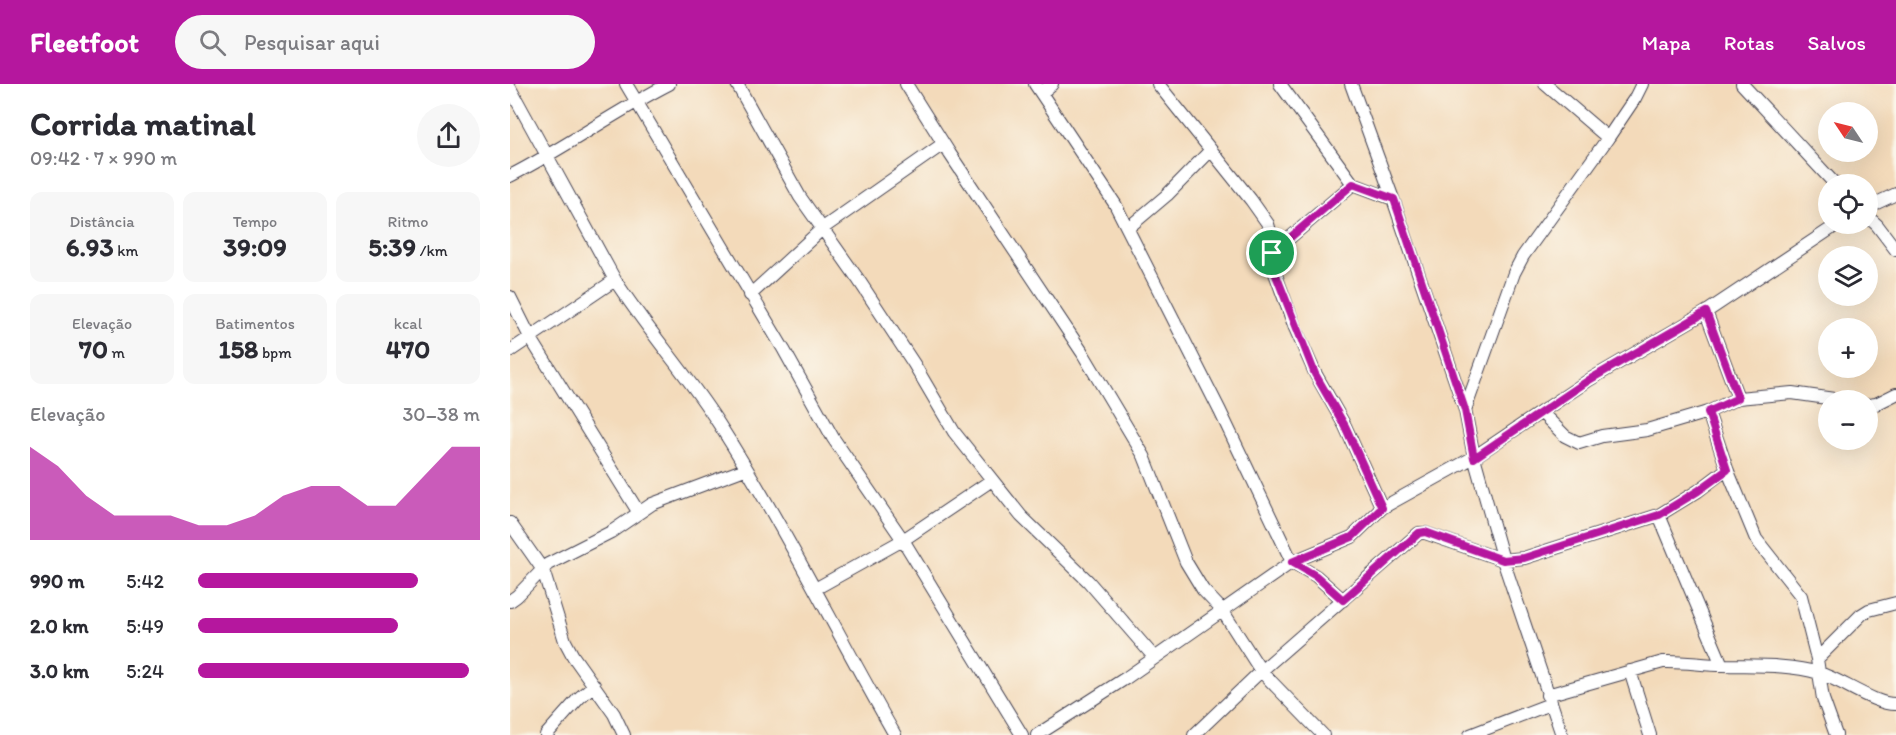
<!DOCTYPE html>
<html lang="pt">
<head>
<meta charset="utf-8">
<style>
	body { margin:0; font-family:Itim,sans-serif; background:#f7f7f7; color:#2b2b33; height:100vh; display:flex; flex-direction:column; font-size:22px; white-space:nowrap }
	* { box-sizing:border-box; margin:0 }
	p { font-size:20px; color:#7c7c81 }
	.icon { flex:none; width:33px; height:33px; fill:none; stroke:currentColor; stroke-width:2; stroke-linecap:round; stroke-linejoin:round }
	.map { position:relative; flex:1; overflow:hidden }
	.drawer { display:flex; flex-direction:column; background:#fff; width:510px }
	.drawer>* { flex:none }
	.needle { width:39px; rotate:305deg }
	.buttons { position:absolute; left:1308px; top:18px; display:grid; gap:12px }
	.buttons a { display:grid; place-items:center; width:60px; height:60px; border-radius:50%; background:#fff; box-shadow:0 6px 24px #0002; font-size:30px }
	.pin { position:absolute; display:grid; place-items:center; width:51px; height:51px; color:#fff; margin:-26px; border:3px solid #fff; border-radius:50%; box-shadow:0 2px 6px #0007 }
	.round { display:grid; place-items:center; flex:none; width:63px; height:63px; border-radius:32px; background:#f7f7f7 }
	.overview { display:flex; align-items:center; justify-content:space-between; height:102px; padding:0 30px }
	h1 { font-size:33px; font-weight:700; line-height:45px }
	.figures { display:grid; grid-template-columns:repeat(3,1fr); gap:9px; height:102px; padding:6px 30px }
	.figures div { display:grid; align-content:center; border-radius:12px; background:#f7f7f7; text-align:center }
	.figures b { font-size:26px; font-weight:700 }
	.figures small { font-size:16px; font-weight:400 }
	.figures p { font-size:16px }
	.chart { height:168px; padding:12px 30px }
	.chart p { display:flex; justify-content:space-between }
	.chart svg { width:100%; height:108px; margin-top:6px; fill:#b5179e; opacity:.7 }
	ul { padding:0 30px; list-style:none; font-size:20px }
	li { display:grid; grid-template-columns:96px 72px 1fr; align-items:center; height:45px }
	li i { height:15px; border-radius:8px; background:#b5179e }
	header { display:flex; align-items:center; gap:36px; box-sizing:border-box; height:84px; padding:0 30px; background:#b5179e; color:#fff }
	header strong { font-size:28px }
	nav { display:flex; gap:33px; margin-inline-start:auto; font-size:21px }
	.search { width:420px; height:54px; background:#f7f7f7; display:flex; align-items:center; gap:15px; box-sizing:border-box; padding:0 21px; border-radius:33px; color:#7c7c81; font-size:22px }
	main { display:flex; flex:1; min-height:0 }
	.map>svg:first-child { display:block }
	.lines { fill:none; stroke-linecap:round; stroke-linejoin:round }
	.street-casing { stroke:#413e4e; stroke-width:14 }
	.street { stroke:#fff; stroke-width:12 }
	.route-casing { stroke:#fff; stroke-width:12 }
	.route { stroke:#b5179e; stroke-width:8 }
</style>
</head>
<body>
<header>
<strong>Fleetfoot</strong>
<div class="search"><svg class="icon" aria-label="search" viewBox="0 0 24 24"><circle cx="10" cy="10" r="6"/><path d="M15 15l6 6"/></svg>Pesquisar aqui</div>
<nav><a>Mapa</a><a>Rotas</a><a>Salvos</a></nav>
</header>
<main>
<section class="drawer">
<div class="overview"><div><h1>Corrida matinal</h1><p>09:42 · 7 × 990 m</p></div><a class="round"><svg class="icon" aria-label="share" viewBox="0 0 24 24"><path d="M12 15V3M7 8l5-5 5 5M5 13v7h14v-7"/></svg></a></div>
<div class="figures">
<div><p>Distância</p><b>6.93<small> km</small></b></div>
<div><p>Tempo</p><b>39:09</b></div>
<div><p>Ritmo</p><b>5:39<small> /km</small></b></div>
</div>
<div class="figures">
<div><p>Elevação</p><b>70<small> m</small></b></div>
<div><p>Batimentos</p><b>158<small> bpm</small></b></div>
<div><p>kcal</p><b>470</b></div>
</div>
<div class="chart"><p><span>Elevação</span>30–38 m</p>
<svg viewBox="0 0 160 44" preserveAspectRatio="none"><path d="M0 44V6L10 14L20 26L30 34L40 34L50 34L60 38L70 38L80 34L90 26L100 22L110 22L120 30L130 30L140 18L150 6L160 6V44z"/></svg>
</div>
<ul>
<li><b>990 m</b>5:42<i style="width:78%"></i></li>
<li><b>2.0 km</b>5:49<i style="width:71%"></i></li>
<li><b>3.0 km</b>5:24<i style="width:96%"></i></li>
</ul>
</section>
<div class="map">
<svg width="1386" height="651" viewBox="0 0 1386 651">
	<rect width="100%" height="100%" fill="#fbf7ec"/>
	<filter id="ink" filterUnits="userSpaceOnUse"><feTurbulence type="fractalNoise" baseFrequency=".0167" numOctaves="2"/><feDisplacementMap in="SourceGraphic" scale="12" xChannelSelector="R" yChannelSelector="G"/><feConvolveMatrix kernelMatrix="1 2 1 2 8 2 1 2 1" color-interpolation-filters="sRGB"/></filter>
	<filter id="wash" filterUnits="userSpaceOnUse"><feTurbulence type="fractalNoise" baseFrequency=".008" numOctaves="4" result="noise"/><feDisplacementMap in="SourceGraphic" scale="24" xChannelSelector="R" yChannelSelector="G"/><feGaussianBlur stdDeviation="1.35" result="paint"/><feColorMatrix in="noise" values="0 0 0 0 0 0 0 0 0 0 0 0 0 0 0 0 0 1.4 0 .05"/><feComposite in="paint" operator="in"/></filter>
	<g filter="url(#wash)">
		<rect width="100%" height="100%" fill="#f3daba"/>
	</g>
	<g filter="url(#ink)">
		<g class="lines">
			<g class="street-casing">
				<path id="street" d="M116,0L274,266L323,354L393,456L512,651
					M227,0L290,113L348,195L404,280L444,348L511,432L578,497L644,573
					M396,0L440,70L572,268L634,372L676,478L693,506L712,526L751,587L813,651
					M525,0L605,120L710,327L782,478L806,492L833,516
					M648,0L741,116L758,140L763,158L764,186L785,244L805,289L835,342L872,424
					M770,0L843,100L883,115
					M841,0L883,115L955,326L964,373L993,476L1052,651
					M1035,0L1098,54
					M1232,0L1325,100
					M0,4L105,196C137,246 177,290 209,340C273,440 326,548 385,651
					M531,9L542,0
					M0,92C55,64 104,28 159,0
					M1358,123L1386,110
					M1358,133L1367,141L1386,166
					M618,144L657,111L701,66
					M762,169L843,100
					M240,211L313,144L433,60
					M0,213L20,253L129,429
					M1196,228L1228,314
					M0,267L105,196
					M1358,321L1366,320L1386,310
					M955,326L1004,189L1013,172L1098,54L1125,14L1132,0
					M1031,328L1055,352L1069,359L1092,352L1137,346L1198,328L1228,314L1282,309L1331,316
					M1198,328L1217,385L1246,455L1291,512L1307,575L1313,615L1326,651
					M1149,431L1212,581
					M0,439L33,486L55,557L63,572L104,630L114,651
					M305,505L393,456L482,396
					M0,517L7,512L38,480L101,448L142,420L235,385
					M1307,575L1351,531L1359,526L1386,519
					M1120,587L1140,651
					M1037,611L1153,578C1173,577 1193,581 1213,581C1246,582 1277,580 1309,589C1332,596 1365,621 1386,620
					M36,651L69,614L84,601
					M527,651L616,594L782,478L842,453L872,424L964,373L1079,296L1196,228L1328,140
					M684,651L751,587L909,449H915L993,476L1014,474L1149,431L1188,407L1217,385
					M960,651L1040,620"/>
			</g>
			<use href="#street" class="street"/>
		</g>
	</g>
	<g class="lines" filter="url(#ink)">
		<g class="route-casing">
			<path id="route" d="M843,100L884,115L955,326L964,374L1079,296L1196,228L1228,314L1198,328L1217,386L1188,407L1149,431L1014,474L993,476L915,448L909,449L833,516L806,492L782,478L842,453L872,424L835,342L805,290L764,186L762,169Z"/>
		</g>
		<use href="#route" class="route"/>
	</g>
</svg>
<div class="buttons">
<a><svg class="needle" viewBox="-14 -14 28 28"><path d="M0-13l5 13h-10z" fill="#e53935"/><path d="M0 13l5-13h-10z" fill="#7c7c81"/></svg></a>
<a><svg class="icon" aria-label="locate" viewBox="0 0 24 24"><circle cx="12" cy="12" r="6"/><path d="M12 2v4M12 18v4M2 12h4M18 12h4"/></svg></a>
<a><svg class="icon" aria-label="layers" viewBox="0 0 24 24"><path d="M12 4l9 5-9 5-9-5zM3 14l9 5 9-5"/></svg></a>
<a>+</a>
<a>−</a>
</div>
<div class="pin" style="left:762px;top:169px;background:#1e9e55"><svg class="icon" aria-label="arrive" viewBox="0 0 24 24"><path d="M6 21V4h12l-3 4 3 4H6"/></svg></div>
</div>
</main>
</body>
</html>
